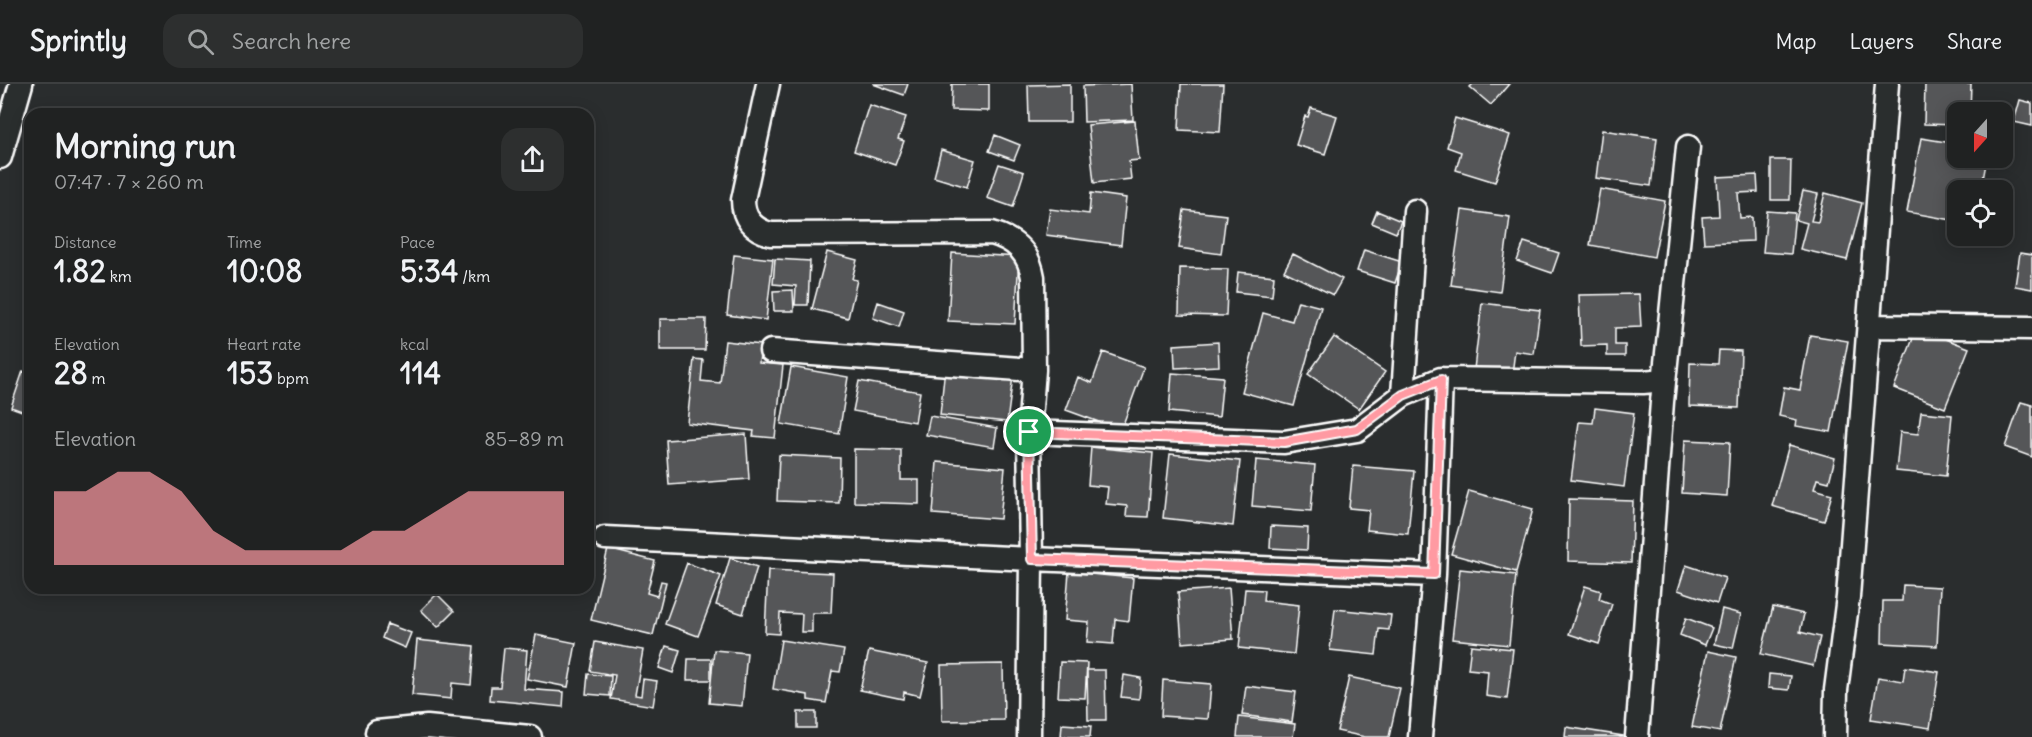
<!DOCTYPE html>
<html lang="en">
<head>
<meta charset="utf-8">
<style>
	body { margin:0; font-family:Delius,sans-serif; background:#2d2f2f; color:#f1f3f6; height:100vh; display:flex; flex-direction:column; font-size:22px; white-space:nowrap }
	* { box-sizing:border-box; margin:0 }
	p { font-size:20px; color:#a2a4a5 }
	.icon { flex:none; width:33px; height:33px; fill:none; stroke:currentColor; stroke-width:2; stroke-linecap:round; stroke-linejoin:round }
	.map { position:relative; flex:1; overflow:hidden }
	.sheet { position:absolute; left:24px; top:24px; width:570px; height:486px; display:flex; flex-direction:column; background:#202222; border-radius:18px; box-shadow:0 3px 15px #0003,0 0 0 2px #3d3f40 }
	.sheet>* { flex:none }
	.needle { width:39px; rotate:201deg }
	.controls { position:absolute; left:1947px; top:18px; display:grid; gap:12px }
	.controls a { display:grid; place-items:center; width:66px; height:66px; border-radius:12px; background:#202222; box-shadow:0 3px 15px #0003,0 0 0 2px #3d3f40; font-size:30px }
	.pin { position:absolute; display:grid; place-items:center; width:51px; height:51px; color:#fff; margin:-26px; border:3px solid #fff; border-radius:50%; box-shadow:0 2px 6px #0007 }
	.round { display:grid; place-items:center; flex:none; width:63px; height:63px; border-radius:18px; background:#2d2f2f }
	.summary { display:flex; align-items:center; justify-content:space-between; height:102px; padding:0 30px }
	h1 { font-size:33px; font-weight:700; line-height:45px }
	.stats { display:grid; grid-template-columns:repeat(3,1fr); gap:9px; height:102px; padding:6px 30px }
	.stats div { display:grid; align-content:center }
	.stats b { font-size:30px; font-weight:700 }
	.stats small { font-size:16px; font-weight:400 }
	.stats p { font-size:16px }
	.chart { height:168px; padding:12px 30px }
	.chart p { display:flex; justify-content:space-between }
	.chart svg { width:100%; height:108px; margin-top:6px; fill:#ff9aa2; opacity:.7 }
	header { display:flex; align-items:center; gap:36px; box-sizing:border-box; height:84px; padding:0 30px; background:#202222; border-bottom:2px solid #3d3f40 }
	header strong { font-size:28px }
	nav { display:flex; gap:33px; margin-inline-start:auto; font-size:21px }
	.search { width:420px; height:54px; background:#2d2f2f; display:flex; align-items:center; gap:15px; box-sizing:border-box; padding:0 21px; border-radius:18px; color:#a2a4a5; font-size:22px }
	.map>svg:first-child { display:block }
	.building { fill:#555758; stroke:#fff; stroke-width:1.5 }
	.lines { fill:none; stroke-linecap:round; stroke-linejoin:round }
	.minor-casing { stroke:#fff; stroke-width:27 }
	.minor { stroke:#2a2d2e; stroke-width:22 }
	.route-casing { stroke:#fff; stroke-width:12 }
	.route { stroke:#ff9aa2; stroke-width:8 }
</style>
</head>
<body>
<header>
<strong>Sprintly</strong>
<div class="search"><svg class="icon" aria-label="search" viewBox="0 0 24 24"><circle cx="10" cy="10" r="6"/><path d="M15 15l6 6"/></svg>Search here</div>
<nav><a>Map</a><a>Layers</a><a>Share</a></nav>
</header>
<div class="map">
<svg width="2032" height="653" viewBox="0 0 2032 653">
	<rect width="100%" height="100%" fill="#2a2d2e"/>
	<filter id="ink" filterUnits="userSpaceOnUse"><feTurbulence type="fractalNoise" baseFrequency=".0167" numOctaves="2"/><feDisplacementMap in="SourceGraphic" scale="12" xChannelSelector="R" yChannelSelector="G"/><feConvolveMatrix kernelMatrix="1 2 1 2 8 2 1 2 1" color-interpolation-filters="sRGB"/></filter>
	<g filter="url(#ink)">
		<path class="building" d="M873,0H908L904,11Z
			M952,0H989V27L951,26Z
			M1070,0V38H1029L1028,1Z
			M1131,0L1133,36L1084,38L1083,2Z
			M1181,0H1223L1220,48L1179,46Z
			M1473,0H1509L1491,21L1470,3Z
			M1925,0H1971L1970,28H1958V41L1924,40Z
			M2020,16L2032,19V42L2014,38Z
			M869,21L906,33L898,55L904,57L895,81L854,67Z
			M1311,24L1337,32L1325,70L1296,61L1305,32L1308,33Z
			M1455,34L1510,51L1495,98L1456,86L1461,68L1447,63Z
			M1135,37L1139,76L1129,77L1131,95L1094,99L1088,41Z
			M1602,46L1657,54L1651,102L1596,94Z
			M995,51L1020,61L1014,76L989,67Z
			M1921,54L1958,60V74H1987L1981,106H1958V137L1907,128Z
			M941,66L975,76L967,103L934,93Z
			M1771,76H1791L1790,116H1771Z
			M999,80L1024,88L1013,123L987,114Z
			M1757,91L1758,108L1738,109L1740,134L1752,133L1753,157L1704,159L1702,133L1719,132L1717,93Z
			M1600,105L1665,117L1654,173L1590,161Z
			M1803,107L1818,110L1811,137L1818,138L1825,109L1862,119L1847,176L1800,165L1807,139L1796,136Z
			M1091,109L1126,114L1121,161L1046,151L1050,125L1089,130Z
			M1184,126L1226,131L1221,170L1179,164Z
			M1462,126L1510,133L1500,208L1451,201Z
			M1377,127L1401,137L1396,149L1372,139Z
			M1767,127L1795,129L1791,170L1763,168Z
			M1524,158L1559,169L1552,189L1517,177Z
			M1364,166L1402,178L1395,199L1357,187Z
			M827,168L857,176L852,195L857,196L848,234L812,225Z
			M952,169L1019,173L1015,240L948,237Z
			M2020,169L2032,171V205L2015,202Z
			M1293,170L1342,195L1333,211L1284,187Z
			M734,171L773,175L766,236L727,231Z
			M775,175L810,177L808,221H795L796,202L773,200Z
			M1180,184L1228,185L1226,232L1179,231Z
			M1238,188L1274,192L1272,212L1236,208Z
			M793,206L794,227H774L773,207Z
			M1639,210L1641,243L1615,244V261H1625V272H1607V261L1581,262L1579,211Z
			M1298,217L1321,223L1294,322L1242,308L1263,229L1292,237Z
			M878,218L904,227L899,243L873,234Z
			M1482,219L1540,226L1534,270L1515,267L1512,290L1474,285Z
			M660,235H706L705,266H660Z
			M1917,244L1969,264L1945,324L1894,304Z
			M1810,251L1848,257L1831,348L1796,342L1797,336L1779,332L1784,303L1800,306Z
			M1334,253L1385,288L1359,325L1308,290Z
			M725,257L761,261L759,279L783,281L775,354L753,352L754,347L687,339L694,275L703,276L701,297L720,299Z
			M1218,258L1219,282L1175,284L1174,261Z
			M1719,266L1741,267L1739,324L1689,322L1690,279L1718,280Z
			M1103,268L1144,283L1121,346L1066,326L1078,293L1092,299Z
			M791,283L848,293L839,350L781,340Z
			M945,284L1013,292L1007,338L940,331Z
			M23,287L30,290V330L11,323Z
			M1172,289L1223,293L1219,333L1169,328Z
			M859,297L920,308L915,338L853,327Z
			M2021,318L2032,321V373L2005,363Z
			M1595,324L1634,329L1624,403L1571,396L1579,338L1593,339Z
			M1921,328L1952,331L1946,392L1896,387L1900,348L1918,350Z
			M930,332L997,344L994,363L926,351Z
			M746,350L749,395L669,401L666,356Z
			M1685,356L1730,358L1727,412L1682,409Z
			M1789,361L1835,374L1829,398L1817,395L1814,405L1832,410L1824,437L1772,422Z
			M1091,363L1153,369L1148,433L1126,432L1127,422L1106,420L1108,403L1088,401Z
			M854,365L901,366V396H919V420L854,418Z
			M1170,370L1240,377L1233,442L1163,434Z
			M779,371L840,374L839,419L777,417Z
			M1256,376L1315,381L1311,427L1252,422Z
			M937,378L1005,384L1000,435L933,430Z
			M1353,382L1414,387L1408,450L1367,446L1369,426L1349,424Z
			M1469,407L1533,425L1516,488L1451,470Z
			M1569,415L1633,417L1631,479L1568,477Z
			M1271,442L1308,444L1307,466L1270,464Z
			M608,465L655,477L647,509L657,512L661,497L666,498L653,551L591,536Z
			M730,474L757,483L743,530L716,521Z
			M687,479L721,492L698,552L665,540Z
			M1686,481L1725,494L1717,519L1678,506Z
			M1460,485L1516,491L1509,561L1452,555Z
			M768,486L833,489L831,529H812V548H801L802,530L780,529L779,550L765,549Z
			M1069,488L1133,494L1129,537L1115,535L1113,560L1087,558L1089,538L1065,536Z
			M1903,501L1940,503L1937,562L1882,559L1883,517H1902Z
			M1585,502L1601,507L1599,515L1612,520L1599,560L1569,550Z
			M1229,504L1233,555L1182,559L1178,508Z
			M1245,505L1264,506L1263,517L1299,521L1294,570L1239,564Z
			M437,510L454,527L438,543L421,526Z
			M1773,523L1804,530L1800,548L1820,553L1813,582L1761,570Z
			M1335,525L1391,531L1389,546L1379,545L1376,571L1330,566Z
			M1722,525L1741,530L1733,564L1714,560Z
			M1686,534L1712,544L1705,561L1680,551Z
			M387,540L411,549L405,564L382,554Z
			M536,551L576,559L568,603L527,595Z
			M417,556L474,562L471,601L452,599L451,615L412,611Z
			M781,556L844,566L840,588L832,587L826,619L808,616V611L773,605Z
			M595,558L643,566L635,611L641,612L643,595L657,597L653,622L611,615L615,591L590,587Z
			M1471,561L1513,565L1507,615L1486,612L1488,587L1468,585Z
			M666,562L680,566L673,589L659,584Z
			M504,564L527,566L524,605L564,608L563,623L490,616L491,603H500Z
			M714,566L747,569L742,622L709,619Z
			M869,567L928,579L920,612L904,608L903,615L860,606Z
			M1708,567L1736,573L1720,648L1692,643Z
			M688,575H711V596H687Z
			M1060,578L1087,579L1085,614L1058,613Z
			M1003,580L1004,636L942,637L941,581Z
			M1905,583L1939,588L1930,644L1871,635L1878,593L1903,597Z
			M1087,586H1105L1106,636H1088Z
			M588,590L611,592L610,612L586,610Z
			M1769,590L1791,592L1789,606L1768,604Z
			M1124,591L1141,594L1139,615L1121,613Z
			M1349,593L1400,604L1389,653H1365L1337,647Z
			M1163,596L1211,600L1208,635L1161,632Z
			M1246,602L1296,608L1292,638L1242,631Z
			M798,628H816V644H798Z
			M1239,633L1295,640L1293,653H1237Z
			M1062,640L1091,642L1090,653H1061Z
			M1566,643L1623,652V653H1565Z"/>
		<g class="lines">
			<g class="minor-casing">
				<path id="minor" d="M768,0L743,116C743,134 753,146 771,150L992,149C1016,156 1029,169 1033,193L1034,286L1029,348L1031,475L1029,653
					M0,73L21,0
					M1870,242L2032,244
					M771,267L1034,286
					M1403,311L1415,127
					M1029,348L1284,358L1357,346L1403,311L1441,295L1643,298L1664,296
					M605,454L1031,475L1434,491
					M377,648L427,643L530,653
					M1420,653L1434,491L1441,295
					M1637,653L1662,318L1688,63
					M1835,653L1836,606L1848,513L1887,0"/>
			</g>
			<use href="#minor" class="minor"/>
		</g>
	</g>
	<g class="lines" filter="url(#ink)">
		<g class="route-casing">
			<path id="route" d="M1441,296L1434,490L1032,475L1029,348L1284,358L1357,345L1403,311Z"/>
		</g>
		<use href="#route" class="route"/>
	</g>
</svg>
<div class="controls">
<a><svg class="needle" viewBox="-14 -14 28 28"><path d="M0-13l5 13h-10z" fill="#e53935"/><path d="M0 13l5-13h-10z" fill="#a2a4a5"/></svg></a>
<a><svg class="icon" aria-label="locate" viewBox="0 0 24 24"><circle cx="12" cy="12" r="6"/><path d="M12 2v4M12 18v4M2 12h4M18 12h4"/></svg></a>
</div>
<div class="pin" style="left:1029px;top:348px;background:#1e9e55"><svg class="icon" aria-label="arrive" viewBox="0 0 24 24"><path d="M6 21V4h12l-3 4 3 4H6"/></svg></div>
<section class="sheet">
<div class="summary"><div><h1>Morning run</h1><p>07:47 · 7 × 260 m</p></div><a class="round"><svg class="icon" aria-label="share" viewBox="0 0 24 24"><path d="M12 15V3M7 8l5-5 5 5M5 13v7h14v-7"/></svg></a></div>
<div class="stats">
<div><p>Distance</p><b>1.82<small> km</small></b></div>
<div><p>Time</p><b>10:08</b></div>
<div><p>Pace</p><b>5:34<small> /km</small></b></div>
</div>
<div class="stats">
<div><p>Elevation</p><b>28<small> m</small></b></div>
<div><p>Heart rate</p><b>153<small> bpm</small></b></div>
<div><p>kcal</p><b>114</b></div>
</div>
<div class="chart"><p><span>Elevation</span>85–89 m</p>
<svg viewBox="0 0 160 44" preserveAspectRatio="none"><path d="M0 44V14L10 14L20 6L30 6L40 14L50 30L60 38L70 38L80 38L90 38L100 30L110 30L120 22L130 14L140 14L150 14L160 14V44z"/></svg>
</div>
</section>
</div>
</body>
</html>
